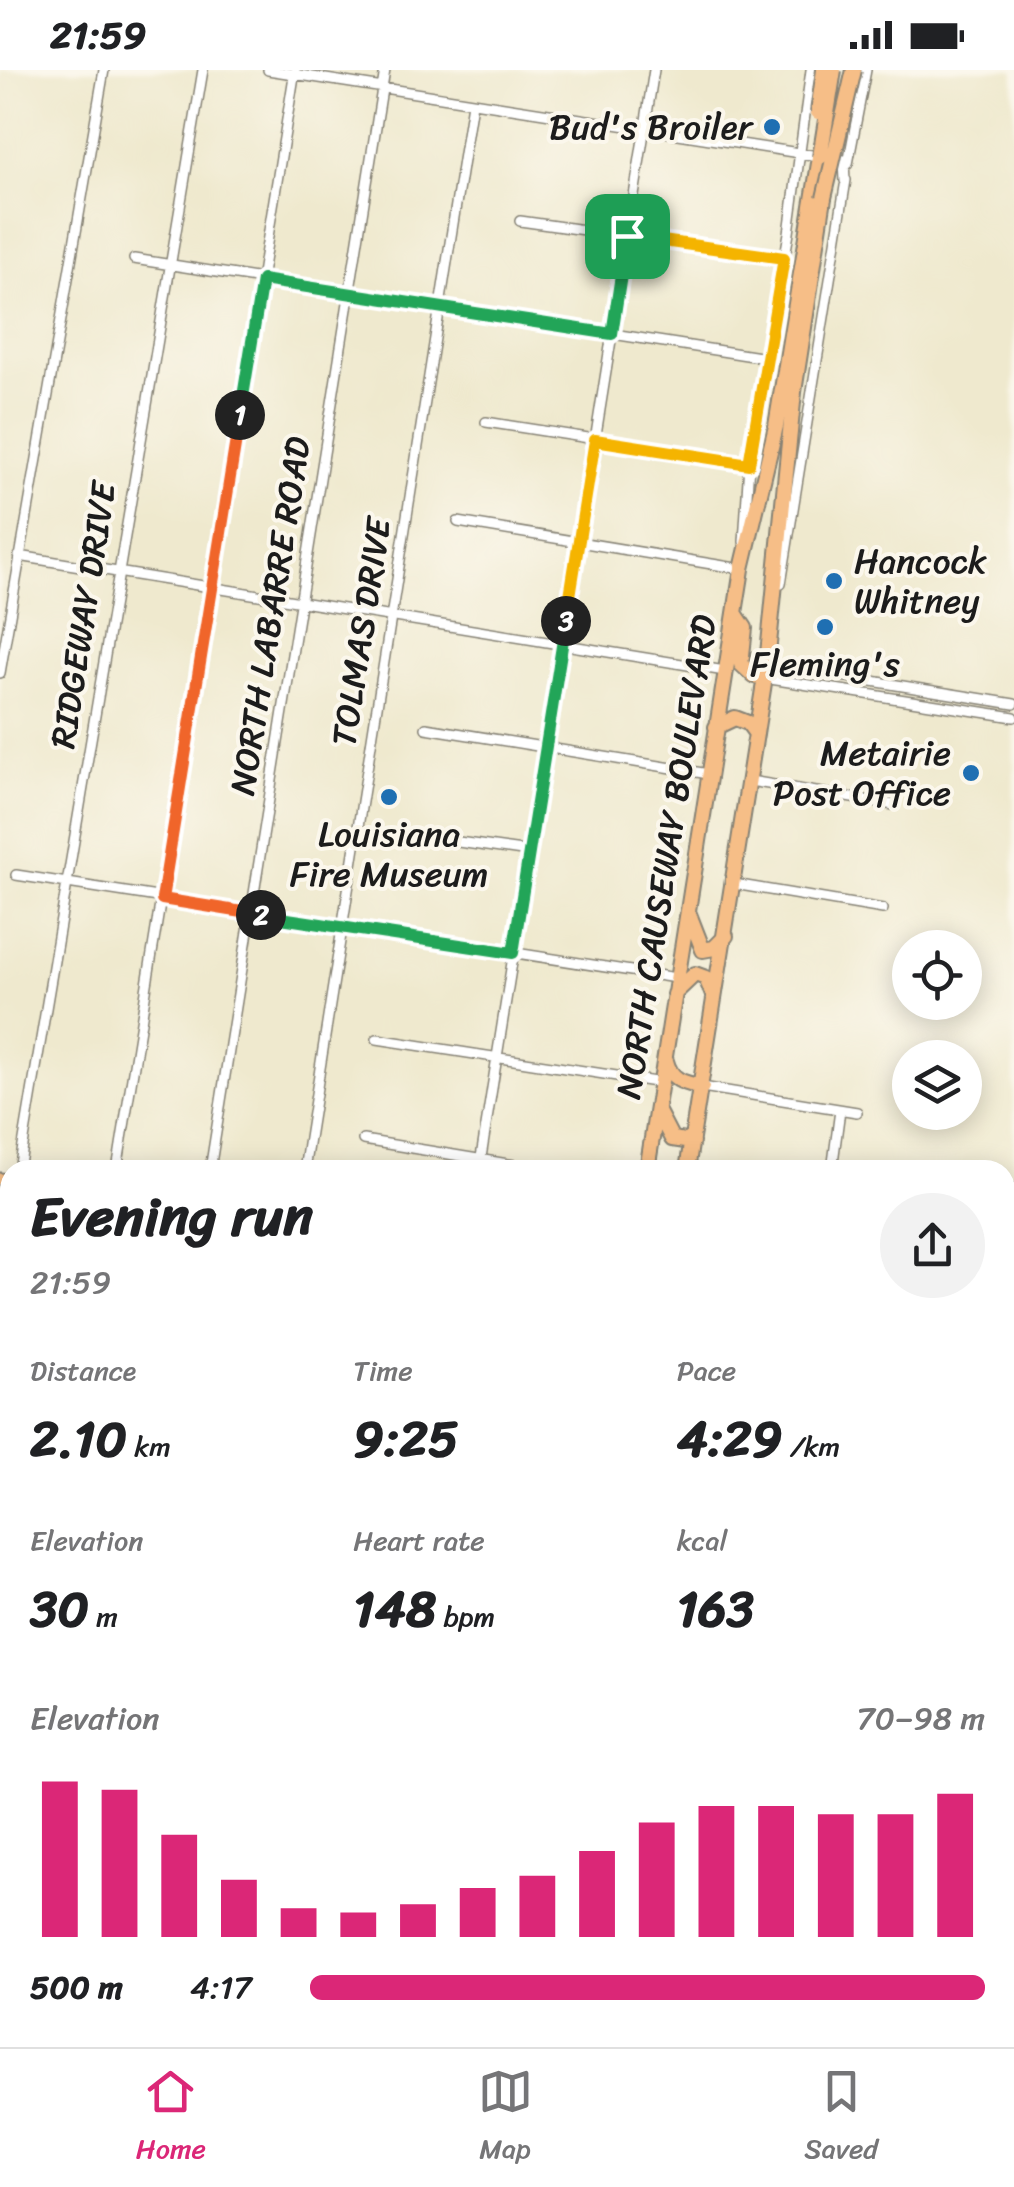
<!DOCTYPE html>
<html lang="en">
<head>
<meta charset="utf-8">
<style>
	body { margin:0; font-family:Sriracha,sans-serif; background:#f2f2f2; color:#202124; height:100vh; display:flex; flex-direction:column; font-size:38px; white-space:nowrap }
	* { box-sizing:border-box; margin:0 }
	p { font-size:32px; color:#757577 }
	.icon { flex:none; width:55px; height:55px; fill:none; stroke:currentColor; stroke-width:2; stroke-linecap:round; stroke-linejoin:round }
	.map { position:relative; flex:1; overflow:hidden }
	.drawer { position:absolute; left:0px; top:1090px; width:1015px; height:888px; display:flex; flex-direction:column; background:#fff; border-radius:30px 30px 0 0; box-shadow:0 5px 25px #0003 }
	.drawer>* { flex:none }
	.fabs { position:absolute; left:892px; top:860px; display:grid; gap:20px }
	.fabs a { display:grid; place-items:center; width:90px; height:90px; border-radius:50%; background:#fff; box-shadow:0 5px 25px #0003; font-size:50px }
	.pin { position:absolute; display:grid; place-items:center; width:85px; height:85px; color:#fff; margin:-42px; border-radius:20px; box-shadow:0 5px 15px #0006 }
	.km { position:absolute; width:50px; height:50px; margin:-25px; border-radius:50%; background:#222; color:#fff; font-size:28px; line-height:50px; text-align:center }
	.round { display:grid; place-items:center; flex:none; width:105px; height:105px; border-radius:52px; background:#f2f2f2 }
	.head { display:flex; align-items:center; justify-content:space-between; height:170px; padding:0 30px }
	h1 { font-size:55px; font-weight:800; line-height:75px }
	.figures { display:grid; grid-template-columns:repeat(3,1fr); gap:15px; height:170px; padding:10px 30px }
	.figures div { display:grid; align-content:center }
	.figures b { font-size:50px; font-weight:800 }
	.figures small { font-size:28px; font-weight:400 }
	.figures p { font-size:28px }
	.chart { height:280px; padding:20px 30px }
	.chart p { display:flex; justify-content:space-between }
	.chart svg { width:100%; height:180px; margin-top:10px; stroke:#db2777; stroke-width:6 }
	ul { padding:0 30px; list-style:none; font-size:32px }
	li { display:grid; grid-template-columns:160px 120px 1fr; align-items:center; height:75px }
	li i { height:25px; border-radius:12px; background:#db2777 }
	.status { display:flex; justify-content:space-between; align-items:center; height:70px; padding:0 50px; background:#fff; direction:ltr }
	.status svg { height:28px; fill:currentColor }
	.tabs { display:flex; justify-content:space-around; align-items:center; height:140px; border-top:2px solid #e0e0e0; background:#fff; font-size:28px; color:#757577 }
	.tabs a { display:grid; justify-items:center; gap:5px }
	.tabs .selected { color:#db2777 }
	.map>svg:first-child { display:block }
	.water { fill:#62c6df; stroke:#3f717e; stroke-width:2.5 }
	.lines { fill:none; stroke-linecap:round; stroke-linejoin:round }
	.canal { stroke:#62c6df; stroke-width:9 }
	.minor-casing { stroke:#868275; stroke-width:12 }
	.major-casing { stroke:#868275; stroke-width:15 }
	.highway-casing { stroke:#868275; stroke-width:18 }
	.minor { stroke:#fff; stroke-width:9 }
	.major { stroke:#f6be87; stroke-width:11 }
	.highway { stroke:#f6be87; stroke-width:14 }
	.highway-bridge-casing { stroke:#868275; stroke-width:18; stroke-linecap:butt }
	.highway-bridge { stroke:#f6be87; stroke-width:14 }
	.split-1-casing { stroke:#fff; stroke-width:20 }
	.split-2-casing { stroke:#fff; stroke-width:20 }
	.split-3-casing { stroke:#fff; stroke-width:20 }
	.split-4-casing { stroke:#fff; stroke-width:20 }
	.split-1 { stroke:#22a559; stroke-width:12 }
	.split-2 { stroke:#f0652b; stroke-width:12 }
	.split-3 { stroke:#22a559; stroke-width:12 }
	.split-4 { stroke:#f5b400; stroke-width:12 }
	.poi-dot { fill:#1f6fb2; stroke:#fbf7ec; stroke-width:4 }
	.labels { text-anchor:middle; stroke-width:8; stroke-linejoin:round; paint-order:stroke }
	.poi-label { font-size:35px; fill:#1c1c1c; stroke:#fbf7ec; text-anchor:end }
	.street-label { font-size:35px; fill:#1c1c1c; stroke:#fbf7ec }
</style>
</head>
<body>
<div class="status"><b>21:59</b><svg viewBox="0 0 49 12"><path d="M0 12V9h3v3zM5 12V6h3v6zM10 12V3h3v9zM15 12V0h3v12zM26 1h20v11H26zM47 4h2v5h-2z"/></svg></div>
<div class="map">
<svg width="1014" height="1977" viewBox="0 0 1014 1977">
	<rect width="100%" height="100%" fill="#fbf7ec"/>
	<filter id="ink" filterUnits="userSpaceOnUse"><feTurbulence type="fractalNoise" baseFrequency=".01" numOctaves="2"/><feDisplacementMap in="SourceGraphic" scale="20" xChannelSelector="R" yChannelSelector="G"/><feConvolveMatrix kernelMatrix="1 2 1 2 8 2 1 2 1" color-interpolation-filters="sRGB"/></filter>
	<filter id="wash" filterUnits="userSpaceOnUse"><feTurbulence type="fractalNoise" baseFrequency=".0048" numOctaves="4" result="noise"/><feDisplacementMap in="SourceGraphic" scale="40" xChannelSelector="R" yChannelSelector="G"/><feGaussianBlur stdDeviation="2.25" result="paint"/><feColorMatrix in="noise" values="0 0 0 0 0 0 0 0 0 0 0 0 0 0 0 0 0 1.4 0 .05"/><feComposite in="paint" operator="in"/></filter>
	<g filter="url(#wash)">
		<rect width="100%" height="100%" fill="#efe9ce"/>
		<path class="water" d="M0,1910L10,1911V1968H260L274,1977H0Z"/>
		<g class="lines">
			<path class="canal" d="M0,1128L10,1130
				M1005,1328L1014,1330"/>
		</g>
	</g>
	<g filter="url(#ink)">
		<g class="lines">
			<g class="minor-casing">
				<path id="minor" d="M268,0L844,90L845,111
					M848,94L866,0
					M520,151L784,188
					M134,189L766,288
					M486,352L749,393
					M458,452L742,499
					M744,472L749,393L789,163L811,0
					M19,486L725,601
					M781,514L846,110
					M767,594L1014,634
					M0,603L104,0
					M764,608L1014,647
					M426,658L709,704
					M750,711L894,735
					M416,766L529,782
					M16,805L676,908
					M734,814L883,839
					M377,969L662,1013
					M702,1017L857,1042
					M363,1070L545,1100
					M19,1100L203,0
					M117,1100L295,0
					M210,1100L385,0
					M304,1100L472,33
					M479,1100L654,0
					M832,1100L840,1040
					M1005,1180L1014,1119
					M0,1208L9,1149
					M0,1331L10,1332
					M1005,1496L1014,1498
					M1005,1602L1014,1604
					M0,1650L10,1651
					M1005,1707L1014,1709
					M5,1785L10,1758
					M1005,1812L1014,1814
					M1005,1919L1014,1920
					M874,1977L876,1968
					M1010,1977L1014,1953"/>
			</g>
			<g class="major-casing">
				<path id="major" d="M0,1109L10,1110
					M0,1148L10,1149
					M1005,1285L1014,1286
					M1005,1389L1014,1391"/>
			</g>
			<g class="highway-casing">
				<path id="highway" d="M735,543L745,558L741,594L754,606L764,608
					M716,657L735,648L748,653L756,664
					M689,844L703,880L714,878L726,866
					M674,924L695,904L706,908L714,928
					M666,991C671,1011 684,1013 702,1017
					M658,1042L672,1069L692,1072
					M647,1100L742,499L776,356L820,87
					M687,1100L767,594L794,322L824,128
					M505,1977L508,1968
					M538,1977L541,1968"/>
			</g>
			<use href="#minor" class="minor"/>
			<use href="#major" class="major"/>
			<use href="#highway" class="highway"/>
			<g class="highway-bridge-casing">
				<path id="highway-bridge" d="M818,42L824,0
					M820,87L834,0
					M824,128L854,0"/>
			</g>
			<use href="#highway-bridge" class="highway-bridge"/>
		</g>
	</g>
	<g class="lines" filter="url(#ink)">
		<g class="split-1-casing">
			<path id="split-1" d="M240,345L262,210L612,264L627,166"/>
		</g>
		<g class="split-2-casing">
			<path id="split-2" d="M240,345L162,829L261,845"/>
		</g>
		<g class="split-3-casing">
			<path id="split-3" d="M261,845L513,883L566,551"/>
		</g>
		<g class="split-4-casing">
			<path id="split-4" d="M566,551L595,370L749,394L784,188L627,166"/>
		</g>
		<use href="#split-1" class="split-1"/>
		<use href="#split-2" class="split-2"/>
		<use href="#split-3" class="split-3"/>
		<use href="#split-4" class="split-4"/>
	</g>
	<g class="poi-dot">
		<circle cx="772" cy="57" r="10"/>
		<circle cx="834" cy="511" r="10"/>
		<circle cx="825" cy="557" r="10"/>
		<circle cx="971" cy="703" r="10"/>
		<circle cx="389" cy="727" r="10"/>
	</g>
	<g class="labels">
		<g class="poi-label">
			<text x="752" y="69">Bud's Broiler</text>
			<text x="854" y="503" text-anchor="start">Hancock<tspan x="854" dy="40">Whitney</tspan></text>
			<text x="825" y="606" text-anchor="middle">Fleming's</text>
			<text x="951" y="695">Metairie<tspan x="951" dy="40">Post Office</tspan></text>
			<text x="389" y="776" text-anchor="middle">Louisiana<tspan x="389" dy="40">Fire Museum</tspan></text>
		</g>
		<g class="street-label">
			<text transform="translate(83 545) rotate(-81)" y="12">RIDGEWAY DRIVE</text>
			<text transform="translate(270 546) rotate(-81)" y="12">NORTH LABARRE ROAD</text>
			<text transform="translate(361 562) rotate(-81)" y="12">TOLMAS DRIVE</text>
			<text transform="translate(666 787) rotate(-81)" y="12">NORTH CAUSEWAY BOULEVARD</text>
		</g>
	</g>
</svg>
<div class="fabs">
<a><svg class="icon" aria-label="locate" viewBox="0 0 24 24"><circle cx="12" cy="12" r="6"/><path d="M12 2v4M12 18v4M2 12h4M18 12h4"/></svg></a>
<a><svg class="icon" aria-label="layers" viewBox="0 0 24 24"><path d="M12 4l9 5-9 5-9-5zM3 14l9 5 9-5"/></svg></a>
</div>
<div class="pin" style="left:627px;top:166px;background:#1e9e55"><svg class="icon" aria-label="arrive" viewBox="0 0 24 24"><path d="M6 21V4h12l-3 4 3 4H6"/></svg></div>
<b class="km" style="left:240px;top:345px">1</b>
<b class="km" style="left:261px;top:845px">2</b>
<b class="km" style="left:566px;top:551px">3</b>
<section class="drawer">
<div class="head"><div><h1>Evening run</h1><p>21:59</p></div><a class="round"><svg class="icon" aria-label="share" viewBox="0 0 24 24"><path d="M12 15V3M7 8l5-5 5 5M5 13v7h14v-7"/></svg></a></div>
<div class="figures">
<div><p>Distance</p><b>2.10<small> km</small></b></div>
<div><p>Time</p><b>9:25</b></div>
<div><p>Pace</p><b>4:29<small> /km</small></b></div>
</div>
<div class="figures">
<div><p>Elevation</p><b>30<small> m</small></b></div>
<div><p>Heart rate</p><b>148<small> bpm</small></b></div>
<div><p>kcal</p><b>163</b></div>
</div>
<div class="chart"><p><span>Elevation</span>70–98 m</p>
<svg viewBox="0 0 160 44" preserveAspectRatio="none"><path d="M5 44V6M15 44V8M25 44V19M35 44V30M45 44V37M55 44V38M65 44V36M75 44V32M85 44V29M95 44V23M105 44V16M115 44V12M125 44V12M135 44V14M145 44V14M155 44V9"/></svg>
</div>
<ul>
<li><b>500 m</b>4:17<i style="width:100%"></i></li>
</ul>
</section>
</div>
<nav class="tabs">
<a class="selected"><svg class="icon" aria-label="home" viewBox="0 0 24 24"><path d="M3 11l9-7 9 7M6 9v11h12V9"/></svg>Home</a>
<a><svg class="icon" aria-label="map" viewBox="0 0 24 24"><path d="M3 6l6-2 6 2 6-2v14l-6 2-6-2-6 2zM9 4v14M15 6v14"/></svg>Map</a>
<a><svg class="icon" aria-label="saved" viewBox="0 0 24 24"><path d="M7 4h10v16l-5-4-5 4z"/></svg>Saved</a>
</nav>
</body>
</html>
